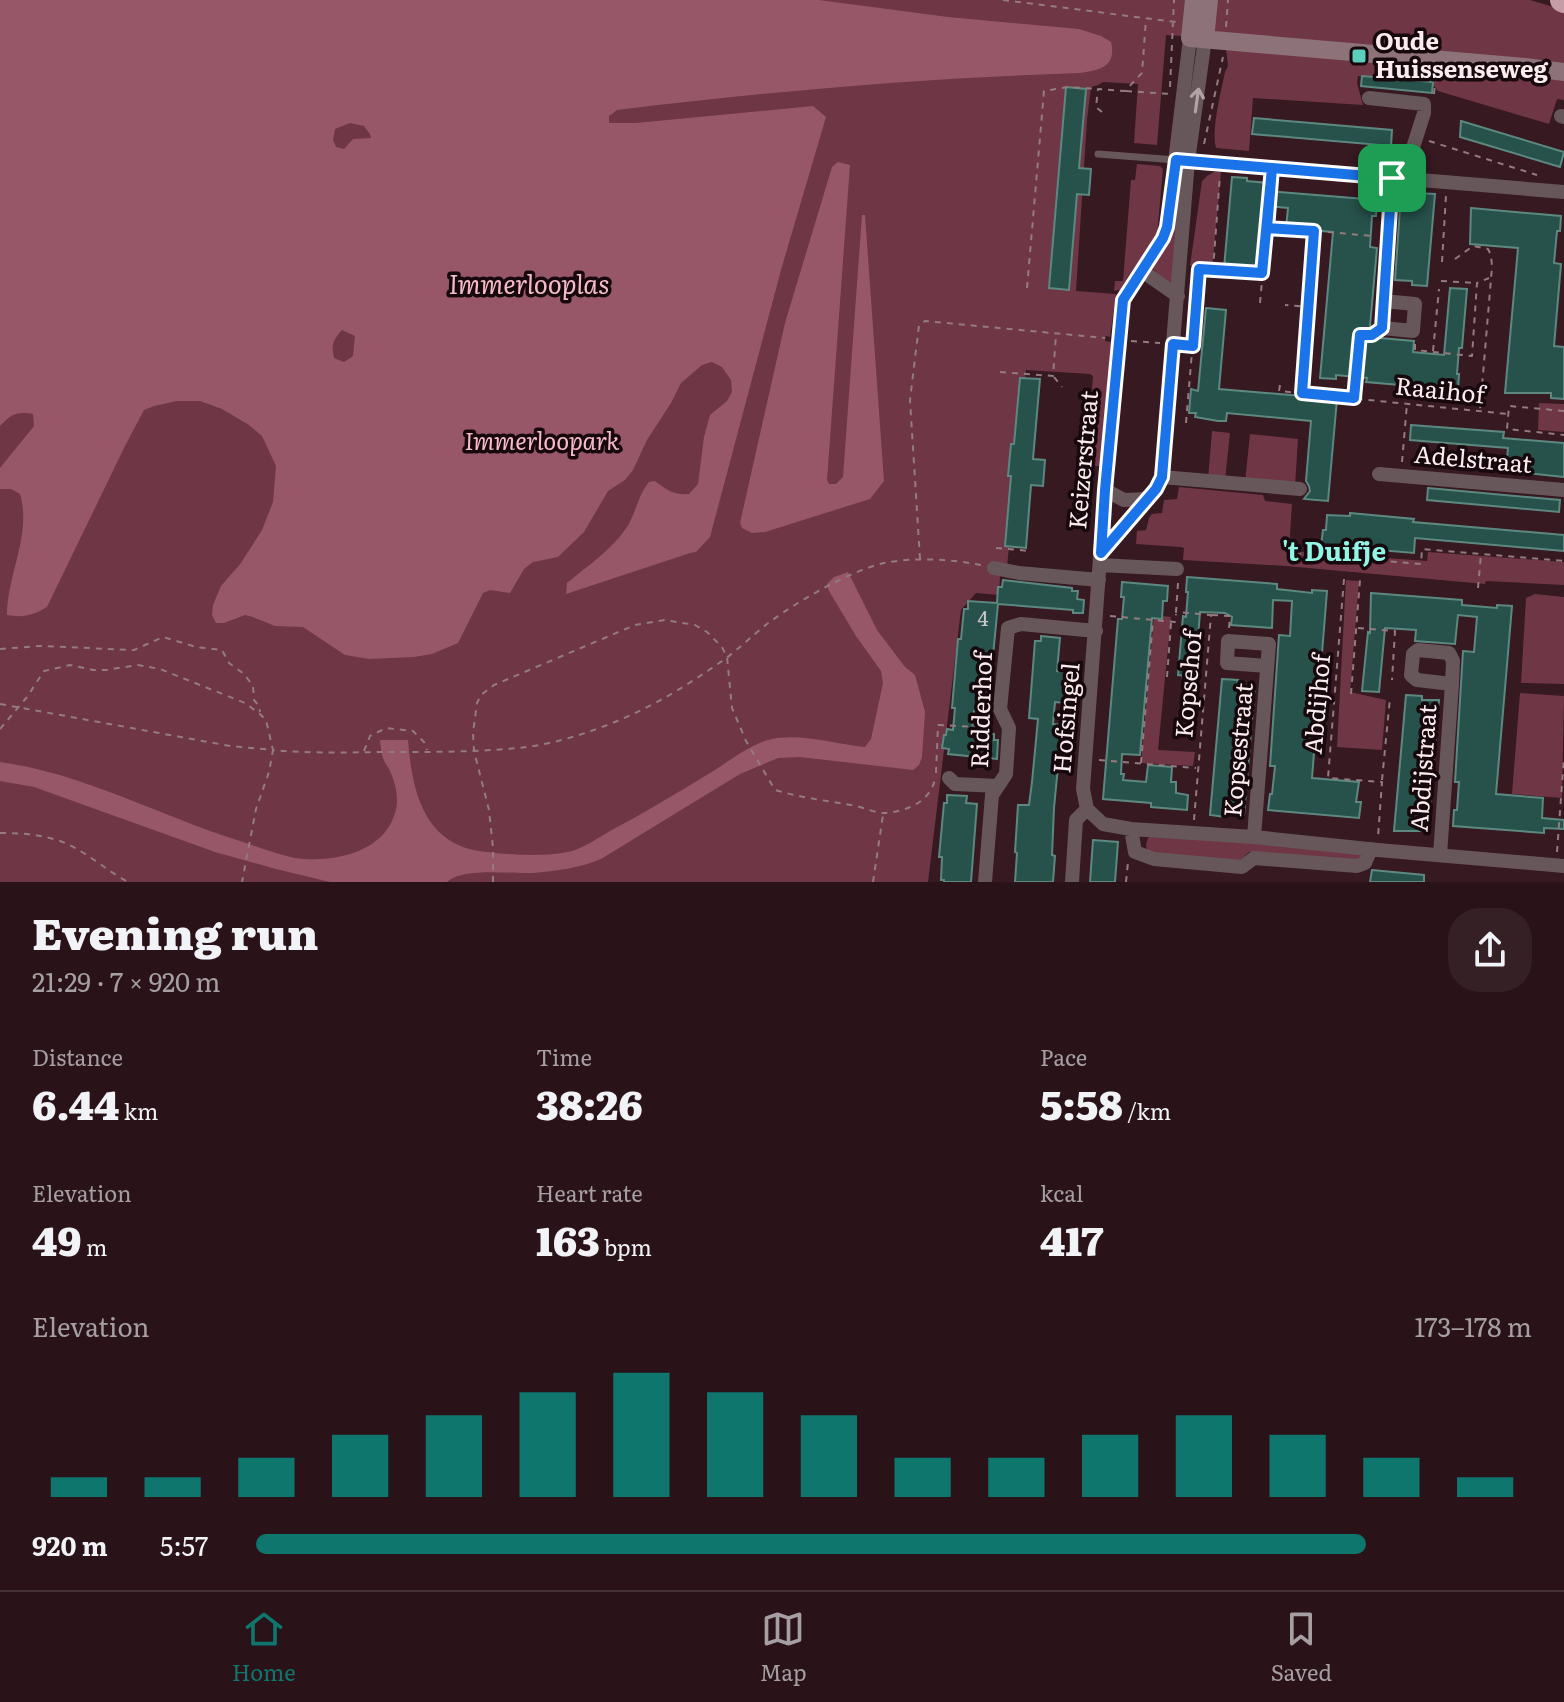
<!DOCTYPE html>
<html lang="en">
<head>
<meta charset="utf-8">
<style>
	body { margin:0; font-family:Literata,serif; background:#352026; color:#f1f3f6; height:100vh; display:flex; flex-direction:column; font-size:30px; white-space:nowrap }
	* { box-sizing:border-box; margin:0 }
	p { font-size:26px; color:#a59ea2 }
	.icon { flex:none; width:44px; height:44px; fill:none; stroke:currentColor; stroke-width:2; stroke-linecap:round; stroke-linejoin:round }
	.map { position:relative; height:882px; overflow:hidden }
	.details { display:flex; flex-direction:column; background:#291319; flex:1 }
	.details>* { flex:none }
	.pin { position:absolute; display:grid; place-items:center; width:68px; height:68px; color:#fff; margin:-34px; border-radius:16px; box-shadow:0 4px 12px #0006 }
	.round { display:grid; place-items:center; flex:none; width:84px; height:84px; border-radius:32px; background:#352026 }
	.overview { display:flex; align-items:center; justify-content:space-between; height:136px; padding:0 32px }
	h1 { font-size:44px; font-weight:800; line-height:60px }
	.figures { display:grid; grid-template-columns:repeat(3,1fr); gap:12px; height:136px; padding:8px 32px }
	.figures div { display:grid; align-content:center }
	.figures b { font-size:40px; font-weight:800 }
	.figures small { font-size:22px; font-weight:400 }
	.figures p { font-size:22px }
	.chart { height:224px; padding:16px 32px }
	.chart p { display:flex; justify-content:space-between }
	.chart svg { width:100%; height:144px; margin-top:8px; stroke:#0f766e; stroke-width:6 }
	ul { padding:0 32px; list-style:none; font-size:26px }
	li { display:grid; grid-template-columns:128px 96px 1fr; align-items:center; height:60px }
	li i { height:20px; border-radius:10px; background:#0f766e }
	.tab-bar { display:flex; justify-content:space-around; align-items:center; height:112px; border-top:2px solid #453238; background:#291319; font-size:22px; color:#a59ea2 }
	.tab-bar a { display:grid; justify-items:center; gap:4px }
	.tab-bar .active { color:#0f766e }
	.map>svg:first-child { display:block }
	.green { fill:#6f3646 }
	.water { fill:#975768; fill-rule:evenodd }
	.building { fill:#27524b; stroke:#5c8880; stroke-width:2 }
	.lines { fill:none; stroke-linecap:round; stroke-linejoin:round }
	.path { stroke:#937b80; stroke-width:2; stroke-dasharray:6 6; stroke-linecap:butt }
	.lane { stroke:#67575a; stroke-width:7 }
	.street { stroke:#67575a; stroke-width:14 }
	.secondary { stroke:#8d7379; stroke-width:18 }
	.highway { stroke:#c59da6; stroke-width:24 }
	.oneway { stroke:#b2a2a4 }
	.route-casing { stroke:#fff; stroke-width:16 }
	.route { stroke:#1a73e8; stroke-width:10 }
	.poi-dot { fill:#5bcebc; stroke:#16080c; stroke-width:3 }
	.labels { text-anchor:middle; stroke-width:7; stroke-linejoin:round; paint-order:stroke }
	.number-label { font-size:20px; fill:#c8c6c6 }
	.poi-label { font-size:24px; font-weight:bold; fill:#fdecef; stroke:#16080c; text-anchor:start }
	.street-label { font-size:24px; fill:#fdecef; stroke:#16080c }
	.park-label { font-size:24px; font-style:italic; fill:#f6bbc9; stroke:#16080c }
	.water-label { font-size:26px; font-style:italic; fill:#f6bbc8; stroke:#16080c }
	.neighbourhood-label { font-size:26px; font-weight:bold; fill:#90f6e5; stroke:#16080c }
</style>
</head>
<body>
<div class="map">
<svg width="1564" height="882" viewBox="0 0 1564 882">
	<rect width="100%" height="100%" fill="#371921"/>
	<path class="green" d="M0,0H1530L1564,10V63L1503,71L1564,81V100L1557,99L1549,124L1438,91L1434,86L1402,80L1358,76L1357,83L1363,105L1253,98L1249,151L1216,148C1211,131 1221,92 1225,72L1228,66L1225,39L1166,35L1157,145L1134,143L1138,84L1103,82L1098,85L1091,87L1087,120L1076,291L1116,294L1110,337L1106,336L1105,341L1111,342L1100,466H1086L1093,376L1090,374L1026,370L1007,567L1000,576L999,595L976,593L961,610L928,882H0Z
		M1137,164L1160,166L1163,169L1157,235L1129,275L1120,290L1114,291L1115,281H1123L1131,180H1135Z
		M1214,172H1221L1212,269L1190,266L1202,181L1207,176Z
		M1177,187L1183,188L1173,282L1164,281L1152,268L1168,244L1174,225Z
		M1539,403L1564,404V432L1538,430Z
		M1212,431L1230,433L1225,480L1208,479Z
		M1250,434L1298,439L1295,486L1245,482Z
		M1179,487L1263,495L1265,501L1292,504L1289,551L1427,561L1428,552L1564,562V585L1486,581L1485,584L1286,566L1183,560L1184,548L1181,547L1136,544L1137,531L1146,530L1149,518L1152,514L1162,513L1164,500L1177,499Z
		M1346,580L1359,581L1350,692L1386,700L1382,750L1337,747Z
		M1535,594L1564,597V684L1521,683L1526,598Z
		M1154,615L1171,617L1158,750L1195,752L1193,766L1141,763Z
		M1520,693L1564,696L1562,798L1512,794Z
		M1155,834L1363,849L1360,861L1249,852L1238,862L1151,853L1147,851L1146,845L1148,838Z"/>
	<path class="water" d="M0,0H819L948,17L1079,29L1101,36L1111,42C1117,67 1099,70 1080,73C925,78 770,91 617,110L609,116V123H636L813,106L826,117L781,270L710,537L696,552L690,553L566,594L567,583C587,566 612,550 627,527C636,513 638,495 649,482L655,481C667,490 673,495 689,494L698,484L704,437L710,415L727,401L732,392L731,380L722,367L712,362L702,365L681,383L671,403L647,440L633,470L625,480L608,491L584,532L558,557L533,562L524,569L510,593L490,590L483,593L458,643L432,654L414,657L369,659L345,655L303,627L275,626L253,617L245,615L224,623H216L212,615L213,605L221,586L241,563L262,530L273,502L276,466L262,436L249,425L222,409L200,401H177L154,406L144,410L125,446L47,607C34,615 23,618 7,615C7,575 32,534 20,494L11,489H0V468L34,426L33,414C17,411 11,414 0,426ZM350,123L364,126L370,134L371,138L353,139L344,149L336,147L333,140L335,129ZM342,330L355,336L353,356L344,362L334,358C331,345 333,340 342,330Z
		M838,162L850,165L827,480L829,484H836L843,477L862,215H865L884,481L870,499L765,532L752,533L742,528L740,523L785,323L832,167Z
		M848,572L877,630L905,667L915,675L925,712L922,757L919,765L913,770L800,757L778,758L740,774L601,859C581,868 555,871 533,873C511,874 463,867 447,882H330L276,869L215,852L34,787L0,781V762C82,773 158,815 237,840C256,846 275,854 295,858C330,863 381,854 394,816C400,801 396,783 389,769C387,765 384,762 383,758C381,753 381,746 380,740H408C412,793 425,847 487,852C510,855 550,857 572,851C585,847 598,838 610,831C644,813 677,793 710,773C728,762 748,746 768,740C797,732 835,744 865,747L871,739L883,683L881,671L856,636L829,591L827,584L834,577Z"/>
	<path class="building" d="M1362,76L1433,82L1432,93L1361,86Z
		M1066,87L1086,89L1079,168L1091,169L1089,195L1077,194L1069,290L1049,288Z
		M1254,118L1392,130L1391,146L1252,134Z
		M1461,121L1564,152L1560,167L1460,137Z
		M1232,177L1247,178V181L1268,183V191L1377,200L1376,216H1372L1370,247L1377,248L1369,337L1414,341L1413,352L1444,355L1450,288L1467,289L1462,348H1459L1457,374H1459L1458,390L1366,382L1367,378L1336,375V379L1320,378L1333,232L1286,228L1288,208L1266,206L1260,271L1224,268Z
		M1415,193L1435,194L1427,286L1412,285V281L1395,280L1401,194L1414,196Z
		M1471,208L1561,216L1560,231H1557L1554,263L1561,264L1554,346L1564,347V399L1551,398V393H1505L1518,248L1470,244Z
		M1206,308L1226,310L1219,389L1337,399L1328,501L1304,499L1310,491L1309,486L1306,481L1311,421L1227,413L1226,421H1218L1195,417L1196,413H1189L1191,389L1198,391Z
		M1020,378L1040,379L1033,459L1045,460L1043,486L1031,485L1026,548L1005,546L1011,476H1008L1011,444H1014Z
		M1411,425L1504,432L1503,438L1564,443V477L1506,471L1508,448L1410,440Z
		M1428,488L1560,500L1559,512L1427,500Z
		M1350,513L1414,519L1413,522L1564,535V551L1415,538L1414,553L1321,545L1323,530H1326L1327,515L1350,516Z
		M1187,577L1277,584V589L1312,593V590L1327,591L1312,778L1359,782L1356,802H1361L1359,818L1268,810L1270,794H1272L1275,766H1270L1279,635L1290,636L1292,601L1273,600L1272,628L1231,625L1232,617L1225,613L1200,612L1195,677L1178,675L1183,616L1186,617L1188,592H1186Z
		M1003,580L1072,588V591H1078L1077,599L1084,600L1083,613H1073V610L998,604L992,666H989L985,712L974,711L972,732L994,734V740H998L997,759L948,754L949,749L942,748L944,735H946L947,729L953,730L955,708H952L958,639H961L964,609H968V601L997,603L998,587H1002Z
		M1122,582L1168,586L1167,601H1163L1162,619L1152,618L1140,755L1122,754L1121,774H1124L1123,780L1146,782L1148,765L1172,767L1171,782H1176V793L1188,795L1187,810L1151,807V803L1103,799L1118,619H1122L1124,597H1121Z
		M1371,593L1462,600V605L1497,608V605L1512,606L1496,794L1543,798L1542,818L1564,820V829L1544,828V833L1453,826L1454,810H1457L1459,782H1455L1463,651L1474,652L1477,617L1458,615L1455,644L1415,641L1416,630L1385,628L1379,692L1362,691L1368,632L1370,633Z
		M1041,636L1060,638L1057,671L1077,673L1075,704L1055,702L1053,724L1062,725L1054,808L1052,855L1055,856L1053,882H1015L1017,853L1015,852L1018,805H1029L1032,782L1038,719L1029,718L1035,641H1041Z
		M1222,679L1238,680L1237,685H1255L1244,815L1226,814V817L1210,815Z
		M1406,695L1422,696V700H1439L1428,831H1394Z
		M947,795L967,796L966,803L977,804L971,882H944V880H941L942,857H939L944,803H947Z
		M1093,840L1118,842L1115,882H1090Z
		M1372,870L1424,875V882H1370Z"/>
	<g class="lines">
		<path class="path" d="M1003,0L1176,22
			M1226,27L1228,0
			M1170,87L1174,0
			M1126,91L1170,94
			M1434,94L1436,76
			M1102,112L1096,107L1098,89L1125,91L1142,73L1146,19
			M1429,141L1537,175
			M1204,144L1223,57
			M1267,228L1314,231L1309,307L1285,305
			M1316,231L1373,236
			M1455,259L1473,246L1488,249L1491,255L1492,267L1480,410
			M1442,262L1446,195
			M1214,270L1262,273
			M1441,281L1476,283
			M1027,288L1044,91L1068,87L1098,89
			M1260,303L1271,181
			M1131,341L1160,343
			M1415,344V350L1472,356L1477,283L1489,278
			M1433,351L1439,289
			M1000,372L1053,376L1056,335
			M1054,377L1062,387
			M1280,385L1279,391L1508,414
			M1302,393L1309,308
			M1354,397L1360,335H1371
			M1564,411L1509,406L1507,429L1564,435
			M1186,423L1199,269L1213,270L1220,175
			M1402,462L1407,404
			M996,548L1030,551
			M1295,554L1421,564L1422,549L1564,561
			M920,559L910,400L919,325L925,321L1105,338
			M1344,579L1328,778L1382,782L1378,837
			M1178,583L1176,612L1211,615L1194,820
			M1478,588L1481,554
			M1212,615L1230,616L1229,628
			M1110,616L1175,622L1176,614
			M1358,628L1395,631L1392,680
			M0,649L40,646L134,650L163,637L196,647L222,650L229,663L244,674L253,686L254,700L259,706L260,712
			M1167,677L1171,623
			M1351,694L1360,580
			M0,704L230,746L273,750L269,772L256,809L242,882
			M0,729L27,697L44,671L70,665L93,670H106L138,665L160,669L245,703L260,714L266,720L273,750C313,754 354,752 394,752C438,752 483,752 527,747C562,742 598,730 631,715C664,700 695,680 725,659C741,647 755,633 771,621C800,600 850,571 884,563C915,557 950,559 981,565
			M364,751L370,736L386,728L413,731L424,742L427,750
			M1099,760L1196,768
			M1141,763L1153,620
			M936,773L938,725L996,728
			M1382,780L1390,698
			M0,833C19,833 38,834 57,840C82,848 104,869 128,882
			M1557,852L1564,757
			M493,882V848L489,810L474,751L473,733L477,703L481,695L494,685L635,625L665,620L695,625L707,632L722,647L727,657L732,708L746,741L775,790C802,798 829,801 856,806C865,808 878,814 886,813C907,811 930,802 935,779
			M873,882L883,815
			M1126,882L1128,862"/>
		<path class="lane" d="M1098,154L1176,160"/>
		<path class="street" d="M1190,38L1167,227L1163,238L1123,300L1105,490L1083,789L1087,809L1103,824L1131,829L1254,837L1378,850L1564,866
			M1369,98L1424,104V113L1403,179
			M1561,116L1564,117
			M1180,160L1564,192
			M1142,271L1178,296
			M1383,301L1415,304L1413,331L1382,328L1392,178
			M1379,474L1564,490
			M1162,477L1300,489
			M1105,490L1124,500L1147,499
			M1101,553L1156,489L1162,477L1188,161L1205,39
			M1100,565L1177,569
			M994,568L1019,573L1099,580
			M1418,650L1449,653L1453,661L1452,684L1417,680L1411,675L1413,654Z
			M949,778L955,784L998,786
			M1131,829L1135,852L1154,859L1242,867L1254,858L1357,866L1365,863L1371,849
			M1254,837L1269,644L1228,641L1227,663L1267,666
			M1440,855L1452,684
			M985,882L992,795L1006,774L1009,728L1000,709L1008,628L1021,624L1096,631
			M1072,882L1076,820L1087,809"/>
		<path class="secondary" d="M1194,0L1190,38L1525,67L1564,72
			M1205,39L1209,0"/>
		<path class="highway" d="M1562,0L1564,1"/>
	</g>
	<defs><path id="oneway-shaft" d="M-6 0H5M1.5-3L5.5 0L1.5 3" fill="none" stroke-width="1.6" stroke-linecap="round" stroke-linejoin="round" transform="scale(2)"/></defs>
	<use class="oneway" href="#oneway-shaft" transform="translate(1197 100) rotate(-82)"/>
	<g class="lines">
		<g class="route-casing">
			<path id="route" d="M1392,178L1272,168L1262,273L1199,269L1193,346L1173,344L1162,477L1156,489L1101,553L1105,490L1123,300L1163,238L1167,227L1176,160L1272,168L1267,228L1314,231L1302,393L1354,398L1360,335H1372L1382,328L1392,178"/>
		</g>
		<use href="#route" class="route"/>
	</g>
	<rect class="poi-dot" x="1351" y="48" width="16" height="16" rx="4"/>
	<g class="labels">
		<g class="number-label">
			<text x="983" y="626">4</text>
		</g>
		<g class="poi-label">
			<text x="1375" y="50">Oude<tspan x="1375" dy="28">Huissenseweg</tspan></text>
		</g>
		<g class="street-label">
			<text transform="translate(1440 391) rotate(6)" y="8">Raaihof</text>
			<text transform="translate(1084 460) rotate(-85)" y="8">Keizerstraat</text>
			<text transform="translate(1473 460) rotate(5)" y="8">Adelstraat</text>
			<text transform="translate(1189 684) rotate(-85)" y="8">Kopsehof</text>
			<text transform="translate(1318 704) rotate(-85)" y="8">Abdijhof</text>
			<text transform="translate(982 710) rotate(-88)" y="8">Ridderhof</text>
			<text transform="translate(1067 718) rotate(-85)" y="8">Hofsingel</text>
			<text transform="translate(1239 750) rotate(-85)" y="8">Kopsestraat</text>
			<text transform="translate(1424 768) rotate(-86)" y="8">Abdijstraat</text>
		</g>
		<g class="park-label">
			<text x="542" y="450">Immerloopark</text>
		</g>
		<g class="water-label">
			<text x="529" y="294">Immerlooplas</text>
		</g>
		<g class="neighbourhood-label">
			<text x="1334" y="561">'t Duifje</text>
		</g>
	</g>
</svg>
<div class="pin" style="left:1392px;top:178px;background:#1e9e55"><svg class="icon" aria-label="arrive" viewBox="0 0 24 24"><path d="M6 21V4h12l-3 4 3 4H6"/></svg></div>
</div>
<section class="details">
<div class="overview"><div><h1>Evening run</h1><p>21:29 · 7 × 920 m</p></div><a class="round"><svg class="icon" aria-label="share" viewBox="0 0 24 24"><path d="M12 15V3M7 8l5-5 5 5M5 13v7h14v-7"/></svg></a></div>
<div class="figures">
<div><p>Distance</p><b>6.44<small> km</small></b></div>
<div><p>Time</p><b>38:26</b></div>
<div><p>Pace</p><b>5:58<small> /km</small></b></div>
</div>
<div class="figures">
<div><p>Elevation</p><b>49<small> m</small></b></div>
<div><p>Heart rate</p><b>163<small> bpm</small></b></div>
<div><p>kcal</p><b>417</b></div>
</div>
<div class="chart"><p><span>Elevation</span>173–178 m</p>
<svg viewBox="0 0 160 44" preserveAspectRatio="none"><path d="M5 44V38M15 44V38M25 44V32M35 44V25M45 44V19M55 44V12M65 44V6M75 44V12M85 44V19M95 44V32M105 44V32M115 44V25M125 44V19M135 44V25M145 44V32M155 44V38"/></svg>
</div>
<ul>
<li><b>920 m</b>5:57<i style="width:87%"></i></li>
</ul>
</section>
<nav class="tab-bar">
<a class="active"><svg class="icon" aria-label="home" viewBox="0 0 24 24"><path d="M3 11l9-7 9 7M6 9v11h12V9"/></svg>Home</a>
<a><svg class="icon" aria-label="map" viewBox="0 0 24 24"><path d="M3 6l6-2 6 2 6-2v14l-6 2-6-2-6 2zM9 4v14M15 6v14"/></svg>Map</a>
<a><svg class="icon" aria-label="saved" viewBox="0 0 24 24"><path d="M7 4h10v16l-5-4-5 4z"/></svg>Saved</a>
</nav>
</body>
</html>
